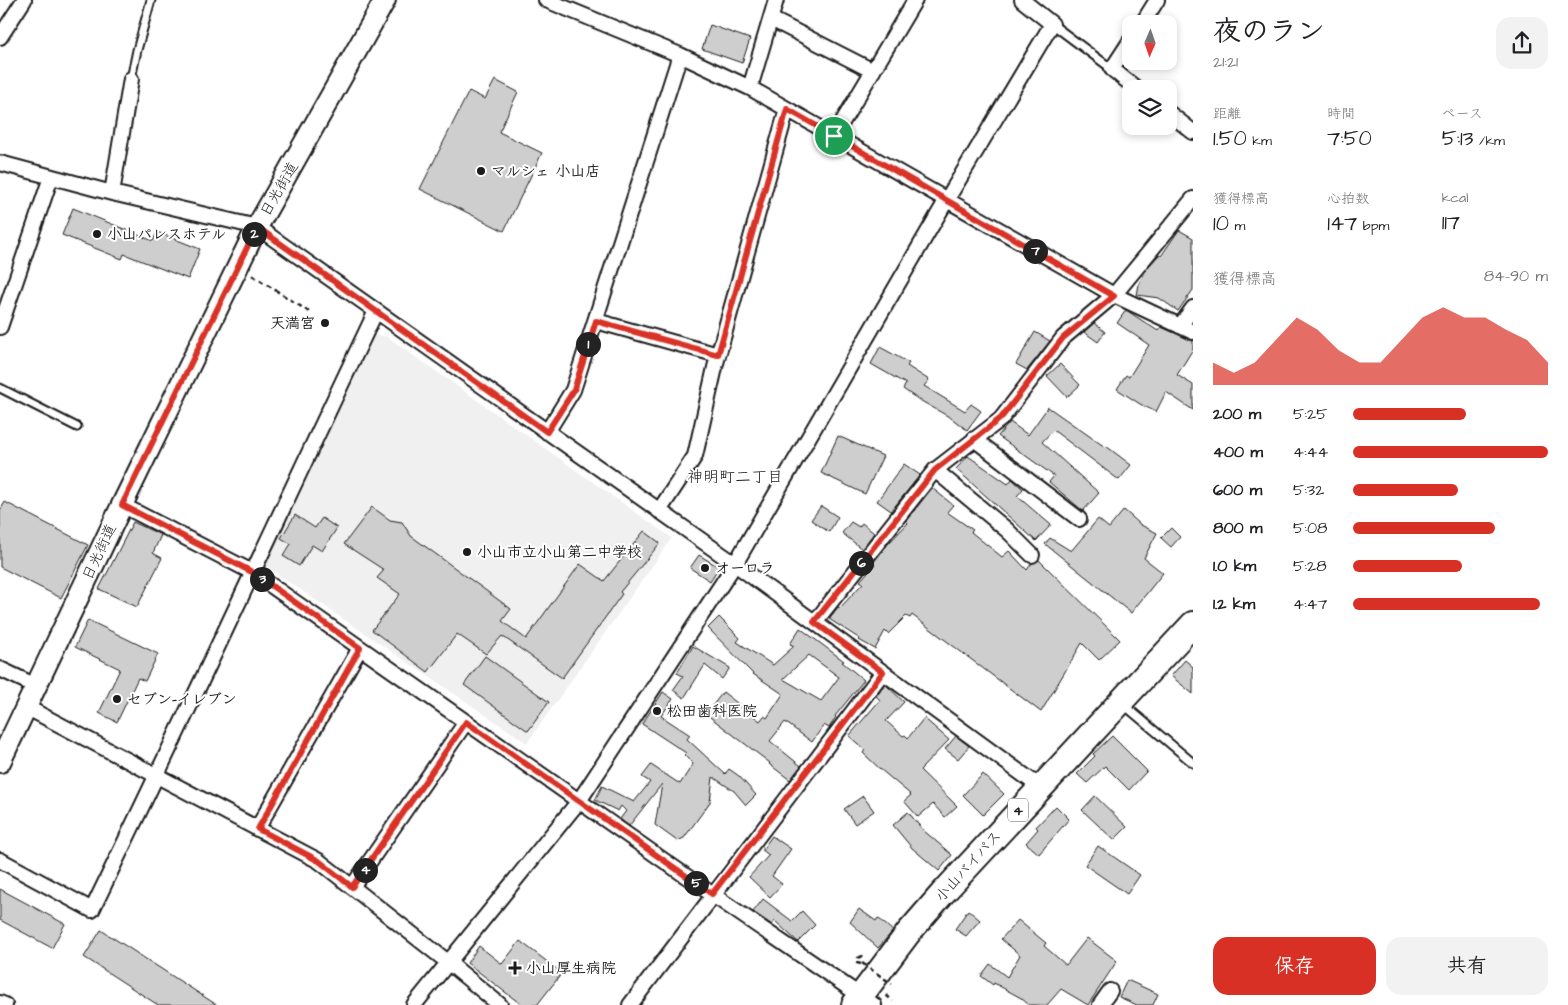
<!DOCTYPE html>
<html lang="ja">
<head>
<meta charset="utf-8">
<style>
	body { margin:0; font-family:"Architects Daughter","Klee One",sans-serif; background:#f2f2f2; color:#202124; height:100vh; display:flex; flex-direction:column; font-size:19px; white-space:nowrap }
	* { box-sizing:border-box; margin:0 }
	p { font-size:16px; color:#757577 }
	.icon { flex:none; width:28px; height:28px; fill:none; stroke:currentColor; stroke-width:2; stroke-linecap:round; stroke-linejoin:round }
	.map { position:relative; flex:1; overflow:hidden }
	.drawer { display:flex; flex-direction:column; background:#fff; width:375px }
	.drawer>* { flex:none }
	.needle { width:32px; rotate:182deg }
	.tools { position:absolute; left:1122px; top:15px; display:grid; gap:10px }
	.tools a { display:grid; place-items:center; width:55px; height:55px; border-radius:10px; background:#fff; box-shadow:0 2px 8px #0003; font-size:25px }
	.pin { position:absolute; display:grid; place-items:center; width:42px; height:42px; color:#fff; margin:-21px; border:2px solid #fff; border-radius:50%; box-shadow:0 1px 5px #0007 }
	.km { position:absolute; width:25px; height:25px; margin:-12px; border-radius:50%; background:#222; color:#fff; font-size:14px; line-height:25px; text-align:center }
	.round { display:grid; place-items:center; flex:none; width:52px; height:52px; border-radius:15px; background:#f2f2f2 }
	.head { display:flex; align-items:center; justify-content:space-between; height:85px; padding:0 20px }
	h1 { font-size:28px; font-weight:600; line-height:38px }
	.stats { display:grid; grid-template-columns:repeat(3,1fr); gap:8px; height:85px; padding:5px 20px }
	.stats div { display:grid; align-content:center }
	.stats b { font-size:21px; font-weight:600 }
	.stats small { font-size:14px; font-weight:400 }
	.stats p { font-size:14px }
	.chart { height:140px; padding:10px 20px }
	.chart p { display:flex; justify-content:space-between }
	.chart svg { width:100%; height:90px; margin-top:5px; fill:#d93025; opacity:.7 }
	.cta { display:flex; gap:10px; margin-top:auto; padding:10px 20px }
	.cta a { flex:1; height:58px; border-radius:15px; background:#d93025; color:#fff; font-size:20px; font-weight:600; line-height:58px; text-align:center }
	.cta a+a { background:#f2f2f2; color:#202124 }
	ul { padding:0 20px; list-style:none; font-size:16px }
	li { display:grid; grid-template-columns:80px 60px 1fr; align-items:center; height:38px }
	li i { height:12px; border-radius:6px; background:#d93025 }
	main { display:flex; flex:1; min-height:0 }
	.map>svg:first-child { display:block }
	.built { fill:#f0f0f0 }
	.building { fill:#cecece; stroke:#1c1c1c; fill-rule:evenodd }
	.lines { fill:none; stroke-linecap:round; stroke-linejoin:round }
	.service-casing { stroke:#1c1c1c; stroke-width:11 }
	.minor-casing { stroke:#1c1c1c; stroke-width:18 }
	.secondary-casing { stroke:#1c1c1c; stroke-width:24 }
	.trunk-casing { stroke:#1c1c1c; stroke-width:28 }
	.path { stroke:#1c1c1c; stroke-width:2.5; stroke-dasharray:5 4; stroke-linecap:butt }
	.service { stroke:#fff; stroke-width:7 }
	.minor { stroke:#fff; stroke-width:14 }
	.secondary { stroke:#fff; stroke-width:20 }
	.trunk { stroke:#fff; stroke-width:24 }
	.path-bridge { stroke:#1c1c1c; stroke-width:2.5; stroke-dasharray:5 4; stroke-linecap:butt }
	.route-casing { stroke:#fff; stroke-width:10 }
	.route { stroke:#d93025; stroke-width:6 }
	.poi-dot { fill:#1c1c1c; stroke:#fff; stroke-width:2 }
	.labels { text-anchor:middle; stroke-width:4; stroke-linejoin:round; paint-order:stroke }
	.shield { fill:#fff; stroke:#606060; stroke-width:1 }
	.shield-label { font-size:14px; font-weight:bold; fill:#1c1c1c }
	.poi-label { font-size:15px; font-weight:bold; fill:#1c1c1c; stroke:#fff; text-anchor:start }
	.street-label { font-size:15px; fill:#1c1c1c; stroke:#fff }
	.neighbourhood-label { font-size:16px; fill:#1c1c1c; stroke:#fff }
</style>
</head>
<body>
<main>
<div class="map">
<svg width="1193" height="1005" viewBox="0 0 1193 1005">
	<rect width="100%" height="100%" fill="#fff"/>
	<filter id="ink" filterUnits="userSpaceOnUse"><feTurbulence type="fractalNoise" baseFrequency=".02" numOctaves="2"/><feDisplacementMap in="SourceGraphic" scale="10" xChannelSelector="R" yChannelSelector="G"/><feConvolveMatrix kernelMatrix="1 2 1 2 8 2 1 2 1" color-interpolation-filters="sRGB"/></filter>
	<g filter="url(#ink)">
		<path class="built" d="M374,335L386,336L672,538L527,743L265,566Z"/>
		<path class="building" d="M710,25L750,39L742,63L702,49Z
			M495,80L518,92L499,132L542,153L504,231L420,189L469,91L485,99Z
			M73,208L153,241L157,232L200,249L188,279L124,254L122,259L62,235Z
			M1179,230L1193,238V290L1178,311L1159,298L1137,295L1139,284L1147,268L1159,255L1161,256Z
			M1126,310L1158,331L1161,327L1193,341V349L1177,375L1193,385V410L1166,392L1156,412L1140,404L1117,389L1126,375L1129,377L1149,345L1117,323Z
			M1094,323L1105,332L1098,342L1084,332Z
			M1035,332L1050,341L1027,370L1016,364Z
			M880,347L909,363L907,366L929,380L924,386L965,411L971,404L981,411L967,430L951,418L916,398L903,389L906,384L871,364Z
			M1060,364L1080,385L1067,397L1047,376Z
			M1048,407L1105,447L1106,446L1131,465L1119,480L1053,430L1042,442L1099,493L1083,511L1049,482L1054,476L998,436L1010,422L1028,435Z
			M838,436L883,456L865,494L821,473Z
			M968,456L1008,484L1012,479L1023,489L1017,496L1051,525L1036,541L956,469Z
			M904,464L920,475L891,511L877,501Z
			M932,488L953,505L947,512L973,530L971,532L1002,557L1009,551L1027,570L1031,564L1039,560L1120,640L1099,660L1082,643L1041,712L912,615L910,618L906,616L888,634L885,631L875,649L859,640L860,639L829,619L838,607L840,608L863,583L860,581L875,564L873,563L888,544L908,523L906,521Z
			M5,502L88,545L61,598L0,567V511Z
			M821,506L838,517L829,532L811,520Z
			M372,507L390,520L402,522L411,536L511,609L502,621L526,639L580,564L604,581L644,531L660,543L620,592L622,594L562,678L502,636L486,654L457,634L428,672L372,630L400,594L377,578L384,570L344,544Z
			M1124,510L1141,525L1157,533L1144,558L1163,573L1131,613L1045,544L1050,538L1071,551L1098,519L1109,528Z
			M295,515L315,528L322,518L337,528L322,551L312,545L299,566L283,556L291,544L281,538Z
			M133,522L161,535L153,553L162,558L137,607L99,589Z
			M851,522L859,527L862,523L874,533L862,549L842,533Z
			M1171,528L1180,537L1171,547L1161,538Z
			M699,555L719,567L710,581L690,568Z
			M719,617L740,638L737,642L773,665L794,646L790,644L800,628L844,661L842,662L864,680L835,716L836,717L829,728L824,725L812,742L785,722L770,741L801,766L790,780L769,764L770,763L706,714L723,692L760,721L764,716L767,718L783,694L753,674L708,628ZM809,655L839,677L821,701L783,679Z
			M88,620L158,654L145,681L138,678L117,722L99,713L120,669L75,647Z
			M693,646L730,668L722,679L705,665L684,698L673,690L683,676L677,673Z
			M485,656L549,702L528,731L464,685Z
			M1185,660L1193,667V694L1171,676Z
			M885,684L904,702L886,721L903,736L905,735L908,738L924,718L949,740L920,770L957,806L945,817L933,804L918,817L904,801L911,795L880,769L863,753L865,750L849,736L880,700L876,696Z
			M663,692L673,699L661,716L690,735L687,739L725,774L729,769L739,776L756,795L746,805L734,791L713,777L710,802L684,838L677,841L655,825L662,784L629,826L620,819L626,811L621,806L618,811L595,800L602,786L634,802L650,782L642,777L651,765L680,784L693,764L684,755L686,753L642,724Z
			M956,736L969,746L958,759L945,749Z
			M1112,736L1147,771L1129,790L1105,766L1087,783L1077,774L1095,756L1093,754Z
			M983,774L1004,794L983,815L963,795Z
			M863,796L874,811L855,824L844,809Z
			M1095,796L1127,827L1114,840L1082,810Z
			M1056,806L1069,819L1039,854L1026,843L1038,829L1036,827Z
			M908,812L923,830L952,855L939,871L912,848L893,825Z
			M772,836L791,849L772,876L782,884L770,897L749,877L769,855L762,850Z
			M1098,846L1140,875L1127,894L1085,865Z
			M0,889L65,924L52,948L0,920Z
			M763,899L792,921L802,911L815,925L798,942L775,921L772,925L753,912Z
			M859,909L876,921L878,918L893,931L878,948L850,922Z
			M968,910L980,920L966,936L955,929Z
			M1018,920L1046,943L1044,946L1066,965L1087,938L1117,961L1088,1005L1061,989L1047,1005H1029L1021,998L994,983L993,985L981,976L990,964L1007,977L1020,955L1001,939Z
			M101,930L217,1005H158L84,957Z
			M520,941L562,973L537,1005H522L467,963L479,946L502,964Z
			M1127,980L1158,994L1153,1005H1137L1119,997Z"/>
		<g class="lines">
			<g class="service-casing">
				<path id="service" d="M1052,24L1112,69
					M131,79L137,50L151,0
					M0,388L77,427
					M1123,704L1193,763"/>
			</g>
			<g class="minor-casing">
				<path id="minor" d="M546,0L680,55L750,88L1114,295L1193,332
					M771,19L873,71
					M1142,24L1157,0
					M0,37L24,0
					M1131,40L1112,69L1137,89
					M750,88L776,0
					M1169,113L1193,132
					M834,136L915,0
					M0,163L112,193L257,227L735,564L1040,787
					M112,193L131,79
					M596,321L718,355
					M1180,326L1193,308
					M0,327L51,177
					M547,432L573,390L680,55
					M974,439L1079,519
					M935,470L1007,530L1032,555
					M122,505L252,572L713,895L874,1005
					M659,511L695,456L716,363L787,109
					M815,622L935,470L1001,419L1063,338L1114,295L1193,199
					M0,669L36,686
					M26,707L319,861L449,963L500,1005
					M257,829L360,648
					M0,860L92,910C188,712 281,511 376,311
					M352,887L466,722
					M0,1003L5,1005
					M414,1005L579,801L735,564L946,201L1052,24L1022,0
					M630,1005L883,672
					M1100,1005L1110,991"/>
			</g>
			<g class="secondary-casing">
				<path id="secondary" d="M0,762L122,505L257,227L385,0"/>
			</g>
			<g class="trunk-casing">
				<path id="trunk" d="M854,1005L909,932L942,894L1193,624"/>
			</g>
			<path class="path" d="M252,275L311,313
				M861,964L857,963L858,958L862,956L865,958
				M886,995L893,1001"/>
			<use href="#service" class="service"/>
			<use href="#minor" class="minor"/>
			<use href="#secondary" class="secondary"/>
			<use href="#trunk" class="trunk"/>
			<path class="path-bridge" d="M862,963L892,984"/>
		</g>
	</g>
	<g class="lines" filter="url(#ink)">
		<g class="route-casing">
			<path id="route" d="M787,109L1114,296L1063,338L1001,418L935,470L814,622L883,672L712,894L466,722L352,887L319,861L258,829L360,648L252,572L122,505L257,227L547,432L574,390L596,321L718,355Z"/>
		</g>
		<use href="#route" class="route"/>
	</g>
	<g class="poi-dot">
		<circle cx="481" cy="171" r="5"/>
		<circle cx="97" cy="234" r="5"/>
		<circle cx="325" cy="323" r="5"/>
		<circle cx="467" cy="552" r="5"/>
		<circle cx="705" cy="568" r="5"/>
		<circle cx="117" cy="699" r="5"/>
		<circle cx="657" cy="711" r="5"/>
		<path d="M512.5 960.5h5v5h5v5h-5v5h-5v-5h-5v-5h5z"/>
	</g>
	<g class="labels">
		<rect class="shield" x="1008" y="798.5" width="20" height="23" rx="4"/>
		<g class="shield-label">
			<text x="1018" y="815">4</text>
		</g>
		<g class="poi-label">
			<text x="491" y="176">マルシェ 小山店</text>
			<text x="107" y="239">小山パレスホテル</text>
			<text x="315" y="328" text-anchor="end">天満宮</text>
			<text x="477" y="557">小山市立小山第二中学校</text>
			<text x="715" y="573">オーロラ</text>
			<text x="127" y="704">セブン-イレブン</text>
			<text x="667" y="716">松田歯科医院</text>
			<text x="526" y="973">小山厚生病院</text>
		</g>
		<g class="street-label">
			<text transform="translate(279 189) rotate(-60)" y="5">日光街道</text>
			<text transform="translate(99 552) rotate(-65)" y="5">日光街道</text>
			<text transform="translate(968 866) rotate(-48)" y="5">小山バイパス</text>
		</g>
		<g class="neighbourhood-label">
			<text x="735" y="482">神明町二丁目</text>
		</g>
	</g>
</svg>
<div class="tools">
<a><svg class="needle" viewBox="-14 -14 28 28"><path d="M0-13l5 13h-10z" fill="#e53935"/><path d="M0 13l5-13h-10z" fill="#757577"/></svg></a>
<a><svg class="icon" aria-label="layers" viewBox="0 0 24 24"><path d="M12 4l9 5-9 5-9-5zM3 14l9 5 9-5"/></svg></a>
</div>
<div class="pin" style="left:834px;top:136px;background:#1e9e55"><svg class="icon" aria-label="arrive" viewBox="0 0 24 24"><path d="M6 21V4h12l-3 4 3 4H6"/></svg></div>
<b class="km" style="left:588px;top:344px">1</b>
<b class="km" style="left:254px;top:234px">2</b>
<b class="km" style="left:262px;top:579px">3</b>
<b class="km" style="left:365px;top:870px">4</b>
<b class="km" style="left:696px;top:883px">5</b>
<b class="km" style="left:861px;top:563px">6</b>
<b class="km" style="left:1035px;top:251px">7</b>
</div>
<section class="drawer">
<div class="head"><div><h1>夜のラン</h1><p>21:21</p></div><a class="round"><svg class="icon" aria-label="share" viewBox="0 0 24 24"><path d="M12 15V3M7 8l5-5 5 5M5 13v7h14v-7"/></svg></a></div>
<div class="stats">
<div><p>距離</p><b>1.50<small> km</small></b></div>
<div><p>時間</p><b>7:50</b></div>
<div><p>ペース</p><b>5:13<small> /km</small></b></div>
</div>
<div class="stats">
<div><p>獲得標高</p><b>10<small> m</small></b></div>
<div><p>心拍数</p><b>147<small> bpm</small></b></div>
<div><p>kcal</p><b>117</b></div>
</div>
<div class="chart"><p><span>獲得標高</span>84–90 m</p>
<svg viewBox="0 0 160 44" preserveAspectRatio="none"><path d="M0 44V33L10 38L20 33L30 22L40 11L50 17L60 27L70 33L80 33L90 22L100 11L110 6L120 11L130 11L140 17L150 22L160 33V44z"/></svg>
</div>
<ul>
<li><b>200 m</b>5:25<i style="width:58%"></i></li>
<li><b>400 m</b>4:44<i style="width:100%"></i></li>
<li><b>600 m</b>5:32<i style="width:54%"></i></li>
<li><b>800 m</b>5:08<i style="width:73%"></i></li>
<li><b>1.0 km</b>5:28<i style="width:56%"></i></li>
<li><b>1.2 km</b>4:47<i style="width:96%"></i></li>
</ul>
<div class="cta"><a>保存</a><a>共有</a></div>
</section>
</main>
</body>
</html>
